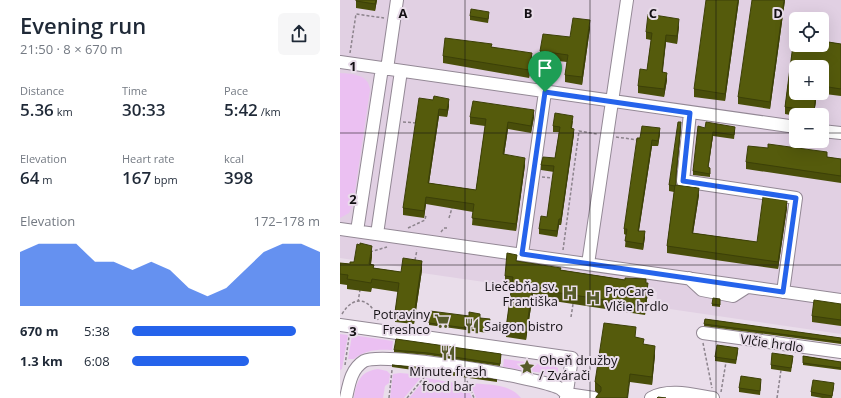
<!DOCTYPE html>
<html lang="en">
<head>
<meta charset="utf-8">
<style>
	body { margin:0; font-family:"Open Sans",sans-serif; background:#f6f6f7; color:#1f2937; height:100vh; display:flex; flex-direction:column; font-size:15px; white-space:nowrap }
	* { box-sizing:border-box; margin:0 }
	p { font-size:13px; color:#747a83 }
	.icon { flex:none; width:22px; height:22px; fill:none; stroke:currentColor; stroke-width:2; stroke-linecap:round; stroke-linejoin:round }
	.map { position:relative; flex:1; overflow:hidden }
	.side { display:flex; flex-direction:column; background:#fff; width:340px }
	.side>* { flex:none }
	.controls { position:absolute; left:449px; top:12px; display:grid; gap:8px }
	.controls a { display:grid; place-items:center; width:40px; height:40px; border-radius:6px; background:#fff; box-shadow:0 4px 16px #0002; font-size:20px }
	.pin { position:absolute; display:grid; place-items:center; width:34px; height:34px; color:#fff; margin:-41px -17px; border-radius:50% 50% 50% 0; rotate:-45deg; box-shadow:0 0 4px #0007 }
	.pin .icon { rotate:45deg }
	.round { display:grid; place-items:center; flex:none; width:42px; height:42px; border-radius:6px; background:#f6f6f7 }
	.headline { display:flex; align-items:center; justify-content:space-between; height:68px; padding:0 20px }
	h1 { font-size:22px; font-weight:600; line-height:30px }
	.stats { display:grid; grid-template-columns:repeat(3,1fr); gap:6px; height:68px; padding:4px 20px }
	.stats div { display:grid; align-content:center }
	.stats b { font-size:17px; font-weight:600 }
	.stats small { font-size:11px; font-weight:400 }
	.stats p { font-size:11px }
	.chart { height:112px; padding:8px 20px }
	.chart p { display:flex; justify-content:space-between }
	.chart svg { width:100%; height:72px; margin-top:4px; fill:#2563eb; opacity:.7 }
	ul { padding:0 20px; list-style:none; font-size:13px }
	li { display:grid; grid-template-columns:64px 48px 1fr; align-items:center; height:30px }
	li i { height:10px; border-radius:5px; background:#2563eb }
	main { display:flex; flex:1; min-height:0 }
	.map>svg:first-child { display:block }
	.built { fill:#e1d0e3; fill-rule:evenodd }
	.green { fill:#ebc0f2 }
	.lines { fill:none; stroke-linecap:round; stroke-linejoin:round }
	.minor-casing { stroke:#938895; stroke-width:14 }
	.path { stroke:#8c838c; stroke-width:1.5; stroke-dasharray:3 2; stroke-linecap:butt }
	.minor { stroke:#fff; stroke-width:12 }
	.wall { fill:#494e0a; fill-rule:evenodd }
	.shaded-wall { fill:#3c4008 }
	.building { fill:#555b0c; stroke:#3c4008 }
	.route-casing { stroke:#fff; stroke-width:8 }
	.route { stroke:#2563eb; stroke-width:5 }
	.grid { fill:none; stroke:#141014; stroke-width:1; stroke-opacity:0.55 }
	.labels { text-anchor:middle; stroke-width:4; stroke-linejoin:round; paint-order:stroke }
	.poi-label { font-size:13px; fill:#141014; stroke:#e9ddea; text-anchor:start }
	.street-label { font-size:13px; fill:#141014; stroke:#e9ddea }
	.grid-label { font-size:13px; text-anchor:middle; font-weight:bold; fill:#141014; stroke:#e9ddea; stroke-width:4; stroke-linejoin:round; paint-order:stroke }
</style>
</head>
<body>
<main>
<section class="side">
<div class="headline"><div><h1>Evening run</h1><p>21:50 · 8 × 670 m</p></div><a class="round"><svg class="icon" aria-label="share" viewBox="0 0 24 24"><path d="M12 15V3M7 8l5-5 5 5M5 13v7h14v-7"/></svg></a></div>
<div class="stats">
<div><p>Distance</p><b>5.36<small> km</small></b></div>
<div><p>Time</p><b>30:33</b></div>
<div><p>Pace</p><b>5:42<small> /km</small></b></div>
</div>
<div class="stats">
<div><p>Elevation</p><b>64<small> m</small></b></div>
<div><p>Heart rate</p><b>167<small> bpm</small></b></div>
<div><p>kcal</p><b>398</b></div>
</div>
<div class="chart"><p><span>Elevation</span>172–178 m</p>
<svg viewBox="0 0 160 44" preserveAspectRatio="none"><path d="M0 44V11L10 6L20 6L30 6L40 17L50 17L60 22L70 17L80 22L90 33L100 38L110 33L120 22L130 11L140 6L150 6L160 11V44z"/></svg>
</div>
<ul>
<li><b>670 m</b>5:38<i style="width:87%"></i></li>
<li><b>1.3 km</b>6:08<i style="width:62%"></i></li>
</ul>
</section>
<div class="map">
<svg width="501" height="398" viewBox="0 0 501 398">
	<rect width="100%" height="100%" fill="#e9ddea"/>
	<path class="built" d="M0,0H501V334L316,307L317,292L307,288L165,281V285L82,273V270L0,258ZM456,19H482V45H456ZM456,67H482V93H456ZM456,115H482V141H456Z"/>
	<path class="green" d="M0,73C12,74 29,74 30,90L13,205L9,213L0,218Z
		M0,334L8,335L2,369L0,370Z
		M12,335L53,341L52,350C37,349 25,350 14,359H8Z
		M164,359L214,366L218,368V374L215,378L209,374L163,367Z
		M38,369L47,371L50,374L49,383L45,386L43,398H14C16,383 20,371 38,369Z
		M60,373L83,375L64,398H50L53,374Z
		M86,378L127,385L132,398H69Z
		M130,383C147,385 170,383 181,398H136Z"/>
	<g class="lines">
		<g class="minor-casing">
			<path id="minor" d="M0,62L456,127
				M47,69L57,0
				M350,113L343,181L456,198L443,292
				M482,131L501,133
				M0,229L501,300
				M17,231L42,68
				M37,234L61,71
				M182,254L205,92
				M248,264L287,0
				M349,278L362,290L393,296L407,287
				M0,325L232,358L226,398
				M363,333L501,352
				M227,394L254,398
				M6,398C9,384 11,369 24,361C43,351 194,377 217,387C221,388 224,392 227,394
				M311,398C329,388 354,395 373,398"/>
		</g>
		<path class="path" d="M10,53L16,14L44,18
			M63,122L77,123
			M276,137L298,140
			M202,177L214,178
			M109,218L112,208
			M68,228L85,220L86,215
			M101,232L104,228H108
			M223,250L239,131L257,134
			M30,252L47,247
			M75,260L77,250
			M18,302L20,290
			M2,314C14,294 31,298 38,320
			M231,317L233,304
			M363,343L372,388
			M5,365L9,337
			M127,381L134,398
			M381,392L386,362
			M49,398L52,370
			M67,398L86,375
			M437,398L441,370"/>
		<use href="#minor" class="minor"/>
	</g>
	<path class="wall" d="M16,0H37L35,11L16,8Z
		M399,0L385,101L354,97V89Z
		M445,0L430,109L398,104V97Z
		M130,16H149L148,23L130,20Z
		M339,26L337,44L326,42L322,72L327,80L324,97L298,93V86L307,70L311,40L306,39V32Z
		M250,28L242,85L225,82V75L227,62L200,59V51L230,37Z
		M454,37L456,38V45H482V41L501,44V96L477,93L474,115H456V116L445,114V107ZM456,67H482V93H456Z
		M152,47L192,60L189,78L103,63V56Z
		M93,100L109,106L107,117L99,116L89,183L136,190L145,126L130,124V117H194L191,133L168,129L164,155L185,165L176,231L132,225L133,212L86,204L84,218L63,215V208Z
		M233,121L232,128L234,134L221,225H219L217,237L199,234V229L207,217L214,172L201,170V165L215,158L219,132H213V126Z
		M341,128L336,179V185L359,195L353,233L417,242L447,208L438,269L327,253V246L334,192L329,191V185Z
		M365,128L395,130L394,139L373,136L368,167L370,171V177L353,175V171Z
		M320,134L318,146H312L299,231L305,237L303,250L285,247L286,235L284,234V229L300,138Z
		M487,157L501,159V183L406,169V162Z
		M32,256L31,265L34,268L61,272L82,270L74,324L55,322V312L58,292L32,288L31,292L7,289V285L0,284V263L10,264Z
		M177,261L221,270L306,283L308,292L305,315L207,300V296L193,294L186,340L166,337V328L172,286L165,285V276Z
		M380,299V307L372,306V304Z
		M501,304V326L472,322V316Z
		M140,318L150,321L148,333L89,325V323Z
		M365,319L501,338V344L364,326Z
		M296,337L315,355L312,385L290,382L259,394L255,391V382Z
		M54,350L161,354L160,366L88,355L54,352Z
		M398,352L396,364L375,361V357Z
		M463,356L501,362V370L463,365Z
		M453,359L451,372L431,369V365Z
		M52,365L157,380V382L52,367Z
		M421,382L420,395L399,392V388Z
		M494,387L492,398H482L471,396V392Z"/>
	<path class="shaded-wall" d="M36,0H37L35,11V4Z
		M398,0H399L385,101V94Z
		M444,0H445L430,109V102Z
		M339,19V26L337,44V36Z
		M250,20V28L242,85V77Z
		M326,35V42L322,80V72Z
		M192,53V60L189,78V70Z
		M327,73V80L324,97V89Z
		M476,93H477L474,115V111Z
		M109,99V106L107,117V110Z
		M99,109V116L88,190V183Z
		M194,110V117L191,133V126Z
		M168,122V129L163,162V154Z
		M341,122V128L336,180V175Z
		M320,128V134L318,146V141Z
		M234,129V134L221,225V219Z
		M373,132V136L368,171V167Z
		M312,140V146L298,236V231Z
		M185,158V165L176,231V224Z
		M359,188V195L352,240V233Z
		M86,197V204L84,218V211Z
		M447,201V208L438,269V262Z
		M219,219V225L217,237V231Z
		M305,231V237L303,250V244Z
		M32,246V256L29,274V264Z
		M82,261V270L74,324V315Z
		M308,283V292L305,315V306Z
		M193,285V294L186,340V331Z
		M315,346V355L312,385V377Z
		M290,374V382L288,398H287Z"/>
	<path class="building" d="M16,0H36L35,4L16,1Z
		M366,0H398L385,94L354,89Z
		M412,0H444L430,102L398,97Z
		M131,9L149,12L148,19L130,16Z
		M308,14L339,19L337,36L326,35L322,72L327,73L324,89L298,86L300,69L307,70L312,33L306,32Z
		M233,18L250,20L242,77L225,75L228,55L200,51L203,34L230,37Z
		M454,37L456,38V45H482V41L501,44V89L482,86V67H456V93H476L474,111L445,107Z
		M105,38L152,44L151,47L192,53L189,70L103,56Z
		M94,96L109,99L107,110L99,109L88,183L136,190L146,119L130,117L133,101L194,110L191,126L168,122L163,154L185,158L176,224L132,218L134,204L86,197L84,211L63,208L79,98L93,100Z
		M215,113L233,116L231,128L234,129L221,219H219L217,231L199,229L201,216L207,217L214,166L201,165L203,157L215,158L220,127L213,126Z
		M338,122H341L336,175V185L335,186L329,185Z
		M366,122L395,127L394,135L373,132L368,167L370,168V174L353,171L358,126L365,128Z
		M302,126L320,128L318,141L312,140L298,231H305L303,244L285,241L287,229H284L297,138H300Z
		M428,144L487,152V157L501,159V176L406,162L408,146L428,148Z
		M335,185L359,188L352,233L417,242L423,197L447,201L438,262L327,246Z
		M20,243L32,246L29,264L34,265L33,268L61,272L63,258L82,261L74,315L55,312L59,283L32,279L31,283L7,279L8,275L0,274V263L10,264V262H14L17,244L20,245Z
		M167,253L177,255L176,261L221,268L220,270L285,280V278L306,279V283H308L305,306L207,291L208,287L193,285L186,331L166,328L173,277L165,276Z
		M373,298L380,299V305L372,304Z
		M474,300L501,304V320L472,316Z
		M90,311L129,316V312L140,314V318L150,319L148,331L89,323Z
		M365,319L501,338V342L364,324Z
		M264,323L296,327L295,337L304,339L303,344L315,346L312,377L290,374L287,398H256V397L261,391V387L255,382Z
		M56,339L161,354L160,364L88,353L54,350Z
		M377,345L398,348L396,360L375,357Z
		M432,353L453,356L451,368L431,365Z
		M463,356L501,362V368L463,363Z
		M52,365L86,368L157,380Z
		M401,376L421,379L420,391L399,388Z
		M473,380L494,383L492,396L471,392Z
		M318,397L326,398H317Z"/>
	<g class="lines">
		<g class="route-casing">
			<path id="route" d="M205,92L350,113L343,181L456,198L443,292L182,254Z"/>
		</g>
		<use href="#route" class="route"/>
	</g>
	<path class="grid" d="M125,0V398M250,0V398M376,0V398M0,133H456M482,133H501M0,265H501"/>
	<defs>
		<g id="hospital-bare" transform="scale(1.2)"><path d="M-5-5h3v3.5h4V-5h3V5h-3V1.5h-4V5h-3Z" fill="#565b29" stroke="#e9ddea" stroke-width="2.5" paint-order="stroke"/></g>
		<g id="supermarket-bare" transform="scale(1.2)"><path d="M-6-5.5h2.5l.6 2H6L4.5 2H-2.5L-4.4-4H-6ZM-1.5 3.2a1.3 1.3 0 1 0 .1 0ZM3 3.2a1.3 1.3 0 1 0 .1 0Z" fill="#565b29" stroke="#e9ddea" stroke-width="2.5" paint-order="stroke"/></g>
		<g id="restaurant-bare" transform="scale(1.2)"><path d="M-5-6h1v4h1v-4h1v4h1v-4h1v5L-1.5 .5V6h-2V.5L-5-1ZM5-6V6H3V1.5H1.5Q1.5-4 5-6Z" fill="#565b29" stroke="#e9ddea" stroke-width="2.5" paint-order="stroke"/></g>
		<g id="sight-bare" transform="scale(1.2)"><path d="M0-6L1.8-2.2L6-1.7L2.9 1.2L3.7 5.4L0 3.3L-3.7 5.4L-2.9 1.2L-6-1.7L-1.8-2.2Z" fill="#565b29" stroke="#e9ddea" stroke-width="2.5" paint-order="stroke"/></g>
	</defs>
	<g fill-rule="evenodd">
		<use href="#hospital-bare" x="230" y="293"/>
		<use href="#hospital-bare" x="253" y="298"/>
		<use href="#supermarket-bare" x="102" y="321"/>
		<use href="#restaurant-bare" x="132" y="326"/>
		<use href="#restaurant-bare" x="108" y="353"/>
		<use href="#sight-bare" x="187" y="367"/>
	</g>
	<g class="labels">
		<g class="poi-label">
			<text x="218" y="291" text-anchor="end">Liečebňa sv.<tspan x="218" dy="15">Františka</tspan></text>
			<text x="265" y="296">ProCare<tspan x="265" dy="15">Vlčie hrdlo</tspan></text>
			<text x="90" y="319" text-anchor="end">Potraviny<tspan x="90" dy="15">Freshco</tspan></text>
			<text x="144" y="331">Saigon bistro</text>
			<text x="199" y="365">Oheň družby<tspan x="199" dy="15">/ Zvárači</tspan></text>
			<text x="108" y="376" text-anchor="middle">Minute fresh<tspan x="108" dy="15">food bar</tspan></text>
		</g>
		<g class="street-label">
			<text transform="translate(432 343) rotate(8)" y="5">Vlčie hrdlo</text>
		</g>
	</g>
	<g class="grid-label">
		<text x="63" y="18">A</text>
		<text x="188" y="18">B</text>
		<text x="313" y="18">C</text>
		<text x="438" y="18">D</text>
		<text x="13" y="71">1</text>
		<text x="13" y="204">2</text>
		<text x="13" y="336">3</text>
	</g>
</svg>
<div class="controls">
<a><svg class="icon" aria-label="locate" viewBox="0 0 24 24"><circle cx="12" cy="12" r="6"/><path d="M12 2v4M12 18v4M2 12h4M18 12h4"/></svg></a>
<a>+</a>
<a>−</a>
</div>
<div class="pin" style="left:205px;top:92px;background:#1e9e55"><svg class="icon" aria-label="arrive" viewBox="0 0 24 24"><path d="M6 21V4h12l-3 4 3 4H6"/></svg></div>
</div>
</main>
</body>
</html>
